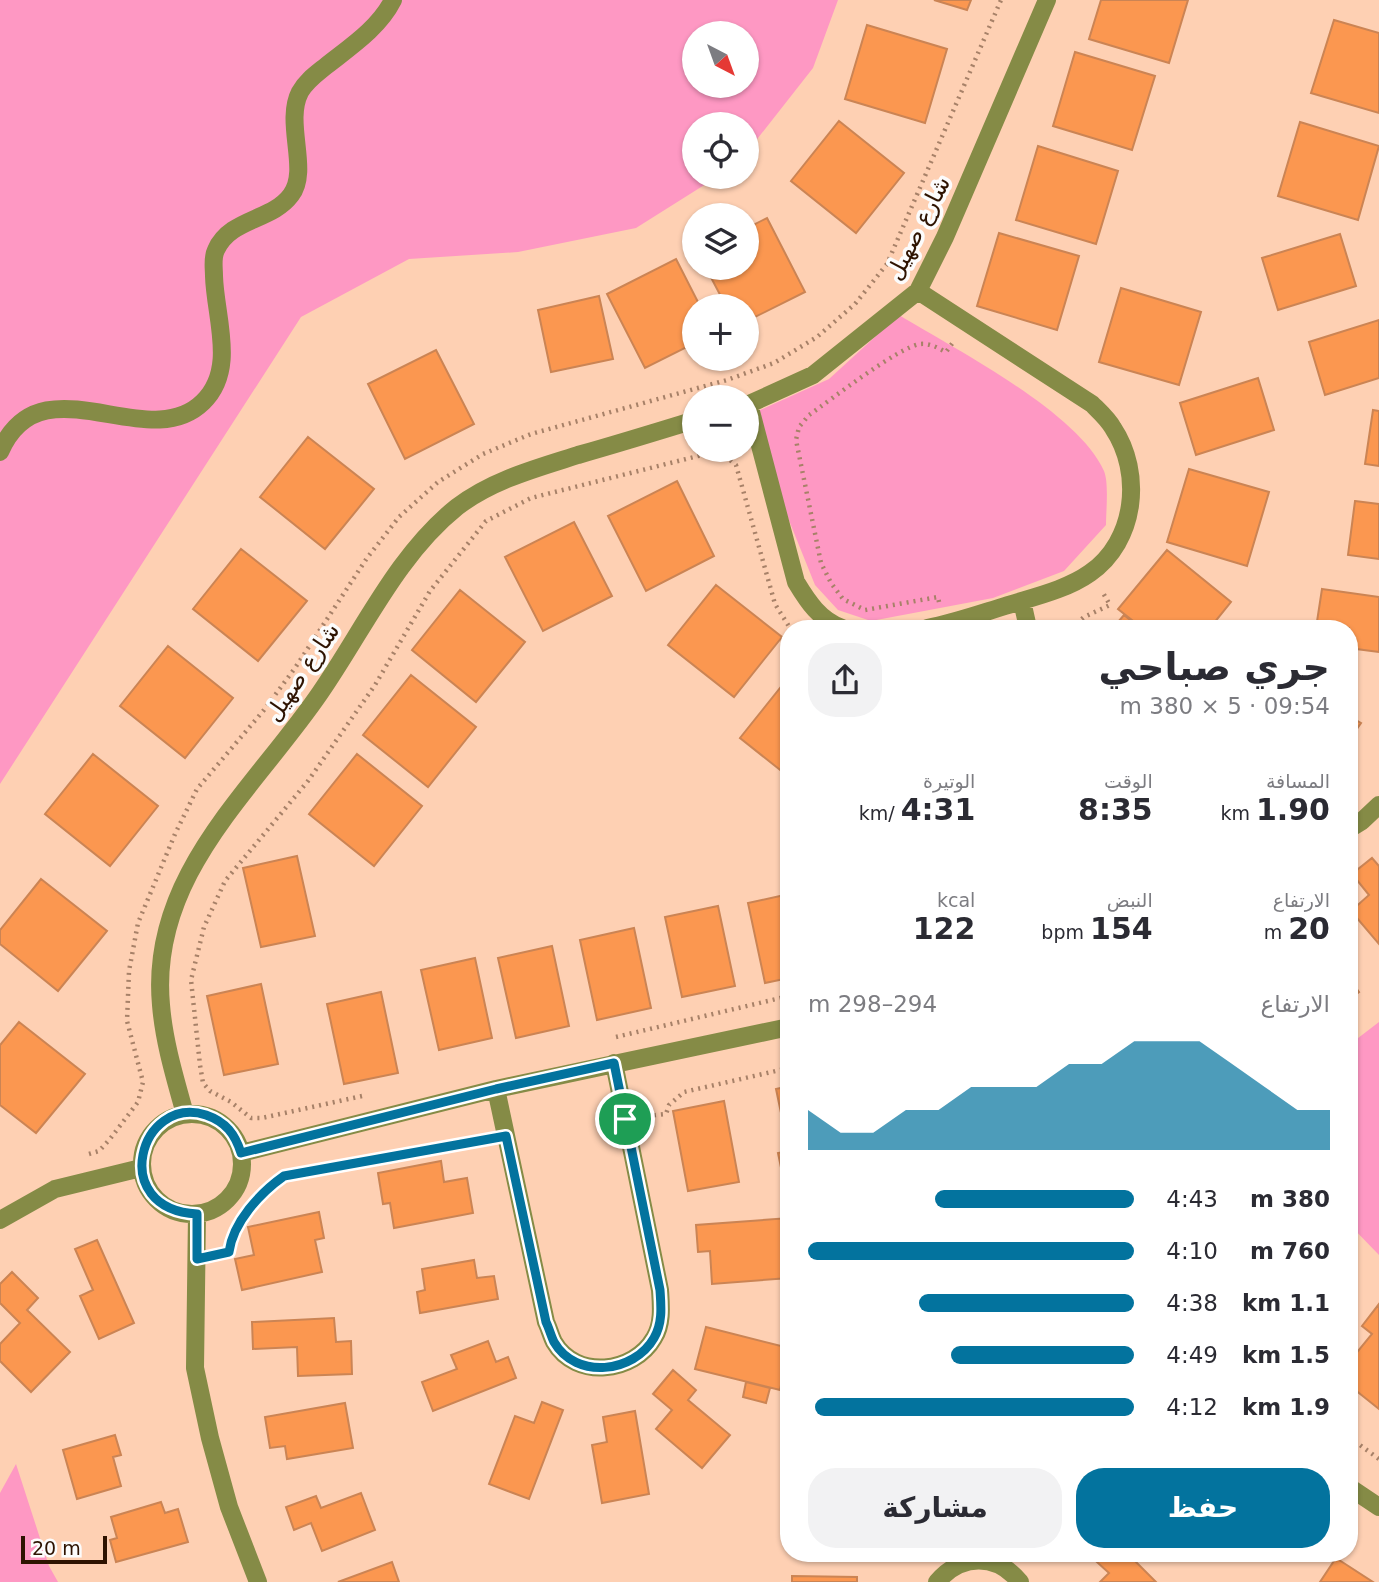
<!DOCTYPE html>
<html lang="ar">
<head>
<meta charset="utf-8">
<style>
	body { margin:0; font-family:"DejaVu Sans","Noto Sans Arabic",sans-serif; background:#f2f2f3; color:#2b2b33; direction:rtl; height:100vh; display:flex; flex-direction:column; font-size:26px; white-space:nowrap }
	* { box-sizing:border-box; margin:0 }
	p { font-size:23px; color:#7c7c81 }
	.icon { flex:none; width:38px; height:38px; fill:none; stroke:currentColor; stroke-width:2; stroke-linecap:round; stroke-linejoin:round }
	.map { position:relative; flex:1; overflow:hidden; direction:ltr }
	.side { position:absolute; left:780px; top:620px; width:578px; height:942px; display:flex; flex-direction:column; background:#fff; border-radius:28px; box-shadow:0 2px 5px #0004; direction:rtl }
	.side>* { flex:none }
	.needle { width:46px; rotate:139deg }
	.buttons { position:absolute; left:682px; top:21px; display:grid; gap:14px }
	.buttons a { display:grid; place-items:center; width:77px; height:77px; border-radius:50%; background:#fff; box-shadow:0 2px 5px #0004; font-size:35px }
	.scale { position:absolute; left:21px; bottom:18px; width:86px; box-sizing:border-box; padding-left:7px; border:4px solid #2e1301; border-top:0; font-size:19px; line-height:24px; white-space:nowrap; color:#2e1301; -webkit-text-stroke:5px #fcfcfc; paint-order:stroke }
	.pin { position:absolute; display:grid; place-items:center; width:60px; height:60px; color:#fff; margin:-30px; border:4px solid #fff; border-radius:50%; box-shadow:0 2px 7px #0007 }
	.round { display:grid; place-items:center; flex:none; width:74px; height:74px; border-radius:28px; background:#f2f2f3 }
	.overview { display:flex; align-items:center; justify-content:space-between; height:119px; padding:0 28px }
	h1 { font-size:38px; font-weight:700; line-height:52px }
	.stats { display:grid; grid-template-columns:repeat(3,1fr); gap:10px; height:119px; padding:7px 28px }
	.stats div { display:grid; align-content:center }
	.stats b { font-size:30px; font-weight:700 }
	.stats small { font-size:19px; font-weight:400 }
	.stats p { font-size:19px }
	.chart { height:196px; padding:14px 28px }
	.chart p { display:flex; justify-content:space-between }
	.chart svg { width:100%; height:126px; margin-top:7px; fill:#03739e; opacity:.7 }
	.button { display:flex; gap:14px; margin-top:auto; padding:14px 28px }
	.button a { flex:1; height:80px; border-radius:28px; background:#03739e; color:#fff; font-size:28px; font-weight:700; line-height:80px; text-align:center }
	.button a+a { background:#f2f2f3; color:#2b2b33 }
	ul { padding:0 28px; list-style:none; font-size:23px }
	li { display:grid; grid-template-columns:112px 84px 1fr; align-items:center; height:52px }
	li i { height:18px; border-radius:9px; background:#03739e }
	.map>svg:first-child { display:block }
	.green { fill:#fe98c3; fill-rule:evenodd }
	.building { fill:#fb9750; stroke:#cb8454; stroke-width:2 }
	.lines { fill:none; stroke-linecap:round; stroke-linejoin:round }
	.path { stroke:#a78168; stroke-width:4.5; stroke-dasharray:2 5; stroke-linecap:butt }
	.minor { stroke:#858b46; stroke-width:18 }
	.route-casing { stroke:#fff; stroke-width:14 }
	.route { stroke:#03739e; stroke-width:9 }
	.labels { text-anchor:middle; stroke-width:7; stroke-linejoin:round; paint-order:stroke }
	.street-label { font-size:23px; fill:#2e1301; stroke:#fcfcfc }
</style>
</head>
<body>
<div class="map">
<svg width="1379" height="1582" viewBox="0 0 1379 1582">
	<rect width="100%" height="100%" fill="#fed0b3"/>
	<path class="green" d="M0,0H838L813,68L747,152V124H695V177H717L636,228L518,252L409,259L301,317L0,784ZM695,33H747V86H695Z
		M899,315C955,349 1078,412 1104,471C1109,483 1106,511 1106,525L1064,571L993,598L871,621L838,610L815,585L747,416L829,379Z
		M1379,1022V1255L1349,1224V1045Z
		M16,1464L49,1566L58,1582H0V1493Z"/>
	<path class="building" d="M934,0H971L967,10Z
		M1101,0H1188L1169,63L1089,39Z
		M1334,20L1379,33V113L1311,93Z
		M867,25L947,49L925,123L845,99Z
		M1075,52L1155,76L1132,150L1053,126Z
		M839,121L904,173L856,233L791,181Z
		M1300,122L1379,146L1358,220L1278,196Z
		M1038,146L1118,171L1096,244L1016,220Z
		M767,218L805,292L747,321V306H726L706,268H747V228Z
		M999,233L1079,256L1057,330L977,306Z
		M1340,234L1356,286L1278,310L1262,258Z
		M676,259L700,306H695V343L645,368L607,294Z
		M1121,288L1201,312L1179,385L1099,362Z
		M599,296L613,359L551,372L538,310Z
		M1379,320V378L1325,395L1309,342Z
		M436,350L474,424L405,459L368,384Z
		M1258,378L1274,430L1196,455L1180,403Z
		M1373,410L1379,411V466L1365,464Z
		M308,437L374,489L325,549L260,497Z
		M1189,469L1269,492L1247,566L1167,542Z
		M677,481L714,556L646,591L608,516Z
		M1355,501L1379,504V559L1348,555Z
		M574,522L612,596L543,631L505,557Z
		M241,549L307,601L258,661L193,609Z
		M1167,550L1231,602L1210,628H1142L1118,609Z
		M716,585L782,637L734,697L668,645Z
		M1322,589L1379,597V652L1349,648V628H1316Z
		M460,590L525,642L476,702L412,650Z
		M1124,615L1140,628H1113Z
		M168,646L233,698L185,758L120,706Z
		M411,675L476,727L428,787L363,735Z
		M788,678L789,679V777L740,738Z
		M1349,716L1361,723L1349,740Z
		M93,754L158,806L110,866L45,814Z
		M357,754L422,806L374,866L309,814Z
		M297,856L315,936L261,947L243,868Z
		M1372,858L1379,866V944L1351,911L1369,895L1352,874Z
		M41,879L107,931L58,991L0,944V930Z
		M789,894V978L765,983L748,903Z
		M718,906L735,986L682,997L665,917Z
		M634,928L651,1008L597,1020L580,940Z
		M552,946L569,1026L516,1038L498,958Z
		M475,958L492,1038L439,1050L421,970Z
		M1349,978L1359,992L1349,1000Z
		M261,984L278,1064L224,1075L207,996Z
		M381,992L398,1073L344,1084L327,1004Z
		M19,1022L85,1074L36,1133L0,1105V1045Z
		M789,1086V1181L784,1182L778,1153L789,1151L776,1089Z
		M724,1101L739,1182L688,1191L673,1111Z
		M441,1161L444,1182L467,1178L473,1213L394,1228L390,1203L383,1204L378,1173Z
		M319,1212L324,1238L315,1240L322,1272L242,1290L235,1259L254,1255L248,1227Z
		M789,1218V1278L712,1284L710,1251L698,1252L696,1225Z
		M97,1240L134,1323L99,1339L80,1296L93,1290L75,1249Z
		M474,1260L477,1278L494,1276L498,1299L420,1313L417,1292L425,1290L422,1269Z
		M12,1272L38,1298L27,1310L70,1352L31,1392L0,1361V1344L20,1323L0,1303V1284Z
		M1379,1304V1409L1349,1385V1362L1372,1334L1362,1326Z
		M334,1318L336,1342L351,1341L352,1374L298,1376L297,1347L253,1349L252,1322Z
		M706,1327L789,1348L780,1390L695,1369Z
		M488,1341L496,1362L508,1357L516,1378L433,1411L422,1382L457,1369L451,1355Z
		M673,1370L696,1390L688,1400L730,1435L702,1468L656,1429L672,1410L653,1394Z
		M746,1382L770,1388L766,1403L743,1397Z
		M542,1402L563,1410L529,1499L489,1484L515,1416L534,1423Z
		M345,1403L353,1448L287,1459L285,1446L270,1448L265,1417Z
		M635,1411L649,1494L602,1503L592,1445L607,1442L603,1417Z
		M115,1435L121,1455L113,1457L121,1486L77,1499L63,1450Z
		M361,1493L375,1530L322,1551L311,1523L294,1530L286,1507L316,1496L321,1508Z
		M161,1502L165,1513L178,1509L188,1542L116,1562L110,1540L117,1538L111,1517Z
		M1086,1552H1126L1156,1582H1100L1109,1573Z
		M1336,1558L1373,1582H1320Z
		M392,1562L399,1582H338Z
		M792,1576L857,1577V1582H792Z"/>
	<g class="lines">
		<path class="path" d="M939,602L938,597L865,610L843,599L831,583L821,563L796,440L799,427L809,415C832,399 897,348 920,344C930,343 938,348 946,352L954,341
			M1071,628L1084,617L1110,605L1102,591
			M616,1037L789,996
			M362,1096L262,1118H251L231,1102L210,1091L203,1083L200,1065L191,980L204,927L225,881L308,781L375,685L430,591L486,521L531,498L710,453L725,456L736,465L775,604L790,628
			M647,1116L666,1114L669,1105L684,1092L789,1068
			M89,1154L99,1151L110,1139L138,1102L143,1082L127,1021L129,971L138,923L175,834L197,789L264,710L295,668L367,558L399,517L438,482L483,454L531,434L727,380L774,363L817,337L855,304L887,264L1001,0
			M218,1254L228,1252C233,1222 260,1193 284,1176L486,1140
			M1349,1437L1379,1459"/>
		<path class="minor" d="M918,291L1092,404C1099,411 1108,419 1113,428C1143,473 1136,541 1090,573C1066,590 1033,597 1005,606C979,614 954,623 927,628
			M749,404L796,582C808,602 820,620 842,628
			M747,405L813,375L918,291L945,237L1047,0
			M0,452C41,357 147,457 203,402C237,369 215,317 214,276C214,267 212,258 216,250C230,218 272,221 291,195C310,170 284,123 300,92C306,81 316,74 326,66C350,47 379,28 393,0
			M1022,601L1028,628
			M1349,829L1362,821L1379,805
			M496,1089L546,1322C549,1328 551,1336 554,1342C576,1380 634,1373 654,1338C663,1324 661,1305 660,1290L614,1063
			M142 1164a50 50 0 1 1 100 0a50 50 0 1 1-100 0Z
			M185,1114C175,1078 164,1042 161,1005C149,875 253,791 320,693C363,631 397,555 457,507C492,480 537,468 578,455C617,444 656,432 695,420
			M241,1153L496,1089L789,1027
			M197,1214L195,1368L210,1438L229,1507L258,1582
			M0,1220L55,1189L141,1168
			M1349,1487L1379,1507
			M937,1582C961,1554 996,1553 1020,1582"/>
	</g>
	<g class="lines">
		<g class="route-casing">
			<path id="route" d="M614,1063L660,1290C661,1305 663,1323 654,1338C634,1373 576,1380 554,1342C551,1336 549,1328 546,1322L506,1136L284,1176C260,1193 233,1222 229,1252L197,1259V1214C107,1209 140,1094 206,1115C226,1122 235,1134 241,1153L496,1089Z"/>
		</g>
		<use href="#route" class="route"/>
	</g>
	<g class="labels">
		<g class="street-label">
			<text transform="translate(918 228) rotate(-63)" y="8">شارع صهيل</text>
			<text transform="translate(302 672) rotate(-56)" y="8">شارع صهيل</text>
		</g>
	</g>
</svg>
<div class="buttons">
<a><svg class="needle" viewBox="-14 -14 28 28"><path d="M0-13l5 13h-10z" fill="#e53935"/><path d="M0 13l5-13h-10z" fill="#7c7c81"/></svg></a>
<a><svg class="icon" aria-label="locate" viewBox="0 0 24 24"><circle cx="12" cy="12" r="6"/><path d="M12 2v4M12 18v4M2 12h4M18 12h4"/></svg></a>
<a><svg class="icon" aria-label="layers" viewBox="0 0 24 24"><path d="M12 4l9 5-9 5-9-5zM3 14l9 5 9-5"/></svg></a>
<a>+</a>
<a>−</a>
</div>
<div class="scale">20 m</div>
<div class="pin" style="left:625px;top:1119px;background:#1e9e55"><svg class="icon" aria-label="arrive" viewBox="0 0 24 24"><path d="M6 21V4h12l-3 4 3 4H6"/></svg></div>
<section class="side">
<div class="overview"><div><h1>جري صباحي</h1><p>09:54 · 5 × 380 m</p></div><a class="round"><svg class="icon" aria-label="share" viewBox="0 0 24 24"><path d="M12 15V3M7 8l5-5 5 5M5 13v7h14v-7"/></svg></a></div>
<div class="stats">
<div><p>المسافة</p><b>1.90<small> km</small></b></div>
<div><p>الوقت</p><b>8:35</b></div>
<div><p>الوتيرة</p><b>4:31<small> /km</small></b></div>
</div>
<div class="stats">
<div><p>الارتفاع</p><b>20<small> m</small></b></div>
<div><p>النبض</p><b>154<small> bpm</small></b></div>
<div><p>kcal</p><b>122</b></div>
</div>
<div class="chart"><p><span>الارتفاع</span>294–298 m</p>
<svg viewBox="0 0 160 44" preserveAspectRatio="none"><path d="M0 44V30L10 38L20 38L30 30L40 30L50 22L60 22L70 22L80 14L90 14L100 6L110 6L120 6L130 14L140 22L150 30L160 30V44z"/></svg>
</div>
<ul>
<li><b>380 m</b>4:43<i style="width:61%"></i></li>
<li><b>760 m</b>4:10<i style="width:100%"></i></li>
<li><b>1.1 km</b>4:38<i style="width:66%"></i></li>
<li><b>1.5 km</b>4:49<i style="width:56%"></i></li>
<li><b>1.9 km</b>4:12<i style="width:98%"></i></li>
</ul>
<div class="button"><a>حفظ</a><a>مشاركة</a></div>
</section>
</div>
</body>
</html>
